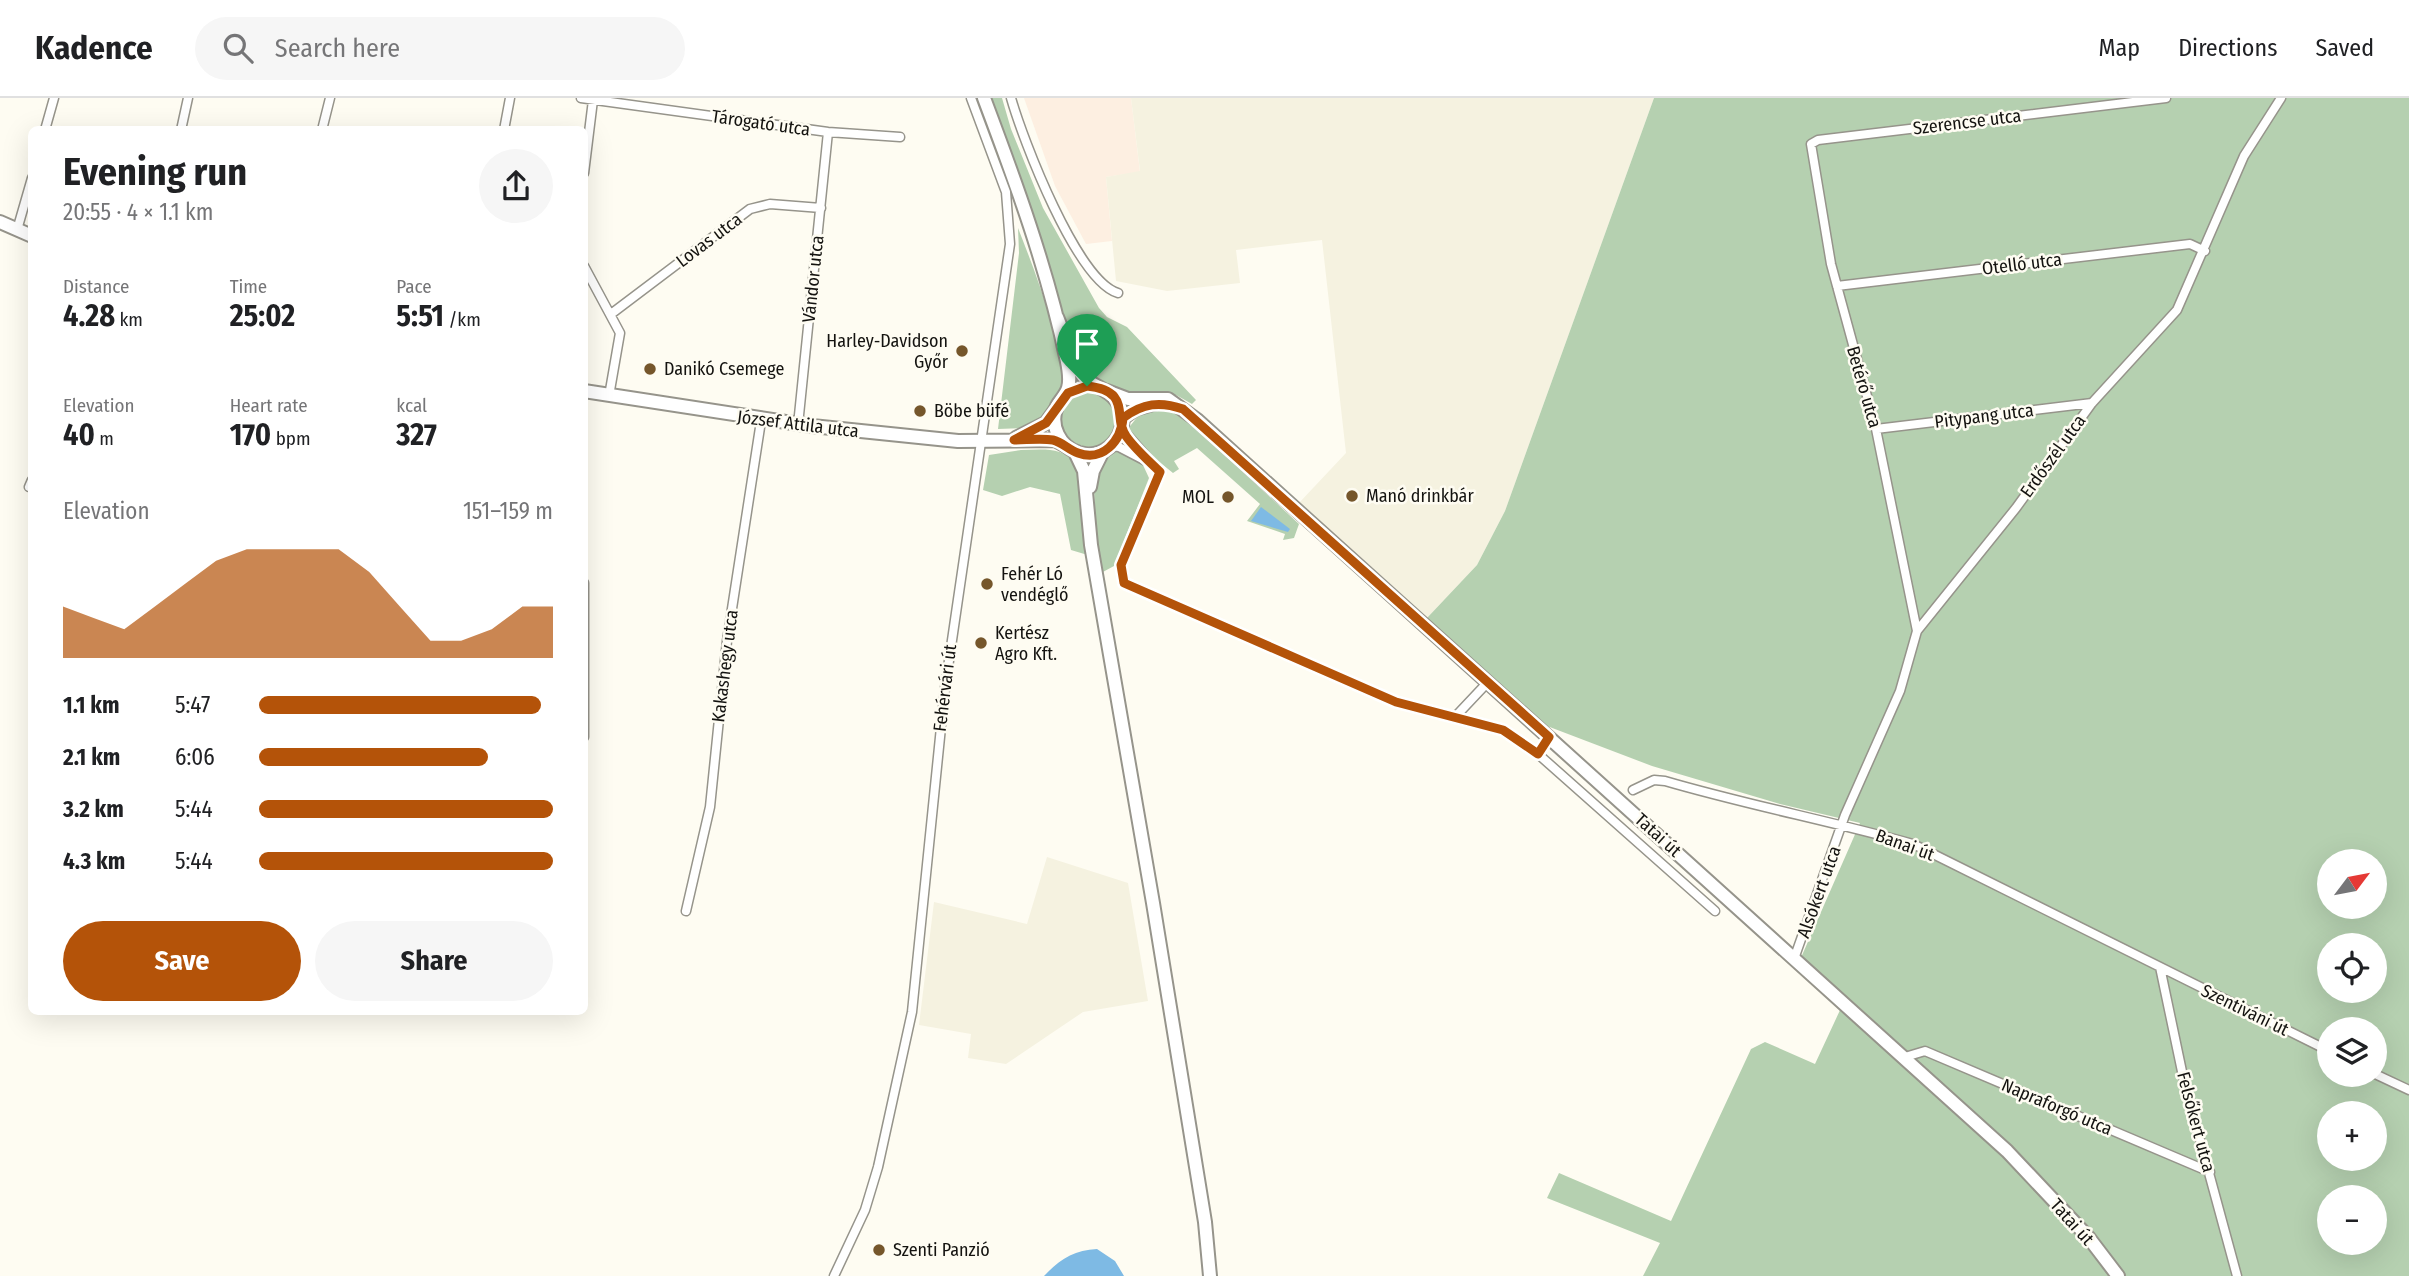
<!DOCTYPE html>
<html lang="en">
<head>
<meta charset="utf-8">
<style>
	body { margin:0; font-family:"Fira Sans Condensed",sans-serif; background:#f6f6f6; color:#202124; height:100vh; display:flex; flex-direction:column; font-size:26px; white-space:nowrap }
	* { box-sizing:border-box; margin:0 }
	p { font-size:23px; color:#757577 }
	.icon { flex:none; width:38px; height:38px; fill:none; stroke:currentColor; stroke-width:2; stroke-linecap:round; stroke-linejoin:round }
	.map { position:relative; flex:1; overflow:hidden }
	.drawer { position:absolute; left:28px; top:28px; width:560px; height:889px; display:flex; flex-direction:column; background:#fff; border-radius:10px; box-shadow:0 7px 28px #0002 }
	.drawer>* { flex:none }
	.needle { width:46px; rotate:58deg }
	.controls { position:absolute; left:2317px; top:751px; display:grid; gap:14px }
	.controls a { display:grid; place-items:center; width:70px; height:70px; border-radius:50%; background:#fff; box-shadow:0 7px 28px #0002; font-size:35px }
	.pin { position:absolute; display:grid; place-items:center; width:60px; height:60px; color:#fff; margin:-72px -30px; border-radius:50% 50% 50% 0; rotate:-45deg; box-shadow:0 0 7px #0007 }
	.pin .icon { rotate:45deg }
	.round { display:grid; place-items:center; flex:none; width:74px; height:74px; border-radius:37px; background:#f6f6f6 }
	.overview { display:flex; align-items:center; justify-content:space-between; height:119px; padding:0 35px }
	h1 { font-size:38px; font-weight:700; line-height:52px }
	.stats { display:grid; grid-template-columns:repeat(3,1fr); gap:10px; height:119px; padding:7px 35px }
	.stats div { display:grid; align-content:center }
	.stats b { font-size:30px; font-weight:700 }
	.stats small { font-size:19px; font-weight:400 }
	.stats p { font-size:19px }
	.chart { height:196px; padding:14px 35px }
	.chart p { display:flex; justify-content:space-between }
	.chart svg { width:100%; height:126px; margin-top:7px; fill:#b45309; opacity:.7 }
	.cta { display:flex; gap:14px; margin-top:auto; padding:14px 35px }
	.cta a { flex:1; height:80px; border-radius:42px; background:#b45309; color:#fff; font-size:28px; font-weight:700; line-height:80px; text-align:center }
	.cta a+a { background:#f6f6f6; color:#202124 }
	ul { padding:0 35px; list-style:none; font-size:23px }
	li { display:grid; grid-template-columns:112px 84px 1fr; align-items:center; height:52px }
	li i { height:18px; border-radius:9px; background:#b45309 }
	header { display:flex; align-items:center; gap:42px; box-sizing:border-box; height:98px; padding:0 35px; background:#fff; border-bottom:2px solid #e0e0e0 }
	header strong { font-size:33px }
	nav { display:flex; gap:38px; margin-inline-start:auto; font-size:24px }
	.search { width:490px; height:63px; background:#f6f6f6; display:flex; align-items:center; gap:18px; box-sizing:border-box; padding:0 24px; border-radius:38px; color:#757577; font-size:26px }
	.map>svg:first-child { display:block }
	.commercial { fill:#fdefe1 }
	.built { fill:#f5f2e0 }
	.green { fill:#b5d0b0; fill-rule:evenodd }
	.water { fill:#7ebae4 }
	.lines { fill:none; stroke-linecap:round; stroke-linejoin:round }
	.street-casing { stroke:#96948b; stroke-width:11 }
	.secondary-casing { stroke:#96948b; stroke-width:16 }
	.primary-casing { stroke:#96948b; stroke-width:16 }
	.street { stroke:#fff; stroke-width:8 }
	.secondary { stroke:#fff; stroke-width:12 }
	.primary { stroke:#fff; stroke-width:12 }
	.route-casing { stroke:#fff; stroke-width:14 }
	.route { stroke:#b45309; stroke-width:9 }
	.poi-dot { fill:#75562b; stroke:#fefcf2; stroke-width:2.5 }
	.labels { text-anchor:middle; stroke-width:5; stroke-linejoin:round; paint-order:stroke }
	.street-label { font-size:18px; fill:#141310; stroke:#fefcf2 }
	.poi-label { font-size:18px; fill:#141310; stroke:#fefcf2; text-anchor:start }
</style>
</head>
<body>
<header>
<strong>Kadence</strong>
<div class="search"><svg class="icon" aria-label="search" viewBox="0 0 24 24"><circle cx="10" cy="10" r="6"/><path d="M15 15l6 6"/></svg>Search here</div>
<nav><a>Map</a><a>Directions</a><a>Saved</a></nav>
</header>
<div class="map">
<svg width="2409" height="1178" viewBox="0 0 2409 1178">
	<rect width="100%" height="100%" fill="#fefcf2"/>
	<path class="commercial" d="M1024,0H1131L1140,74L1106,79L1112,143L1086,146L1055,88Z"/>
	<path class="built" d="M1131,0H1654L1505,413L1477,467L1427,520L1298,406L1346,355L1322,142L1236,152L1240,185L1167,193L1116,183L1106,79L1140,73Z
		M1047,759L1128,785L1148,903L1083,914L1006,966L968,960L971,936L919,927L934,804L1027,826Z"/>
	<path class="green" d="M989,0H1002L1011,31L1043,110L1099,210L1107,219L1127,229L1196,302L1192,306L1176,297H1132L1089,277L1066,226L1023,89Z
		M1654,0H2409V1178H1643L1660,1145L1547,1100L1559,1075L1671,1123L1751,951L1765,944L1815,966L1841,910L1796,871L1860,725L1780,706L1652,668L1547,628L1427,520L1477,467L1505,413ZM2329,763H2375V808H2329ZM2329,847H2375V892H2329ZM2329,931H2375V976H2329ZM2329,1015H2375V1060H2329ZM2329,1099H2375V1144H2329Z
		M1018,130C1038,181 1057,231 1064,286L1053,301L1049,315L1028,330L998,331L1019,155Z
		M1061 321a28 28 0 1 1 56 0a28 28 0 1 1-56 0Z
		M1153,311L1173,314L1189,324L1299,426L1294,440L1283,442L1285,436L1247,423L1260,406L1197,350L1174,363L1179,371L1173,375L1137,346L1127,332L1138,318Z
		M1021,352C1043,352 1061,348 1077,366L1091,458L1071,452L1060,396L1030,389L1002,398L983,392L989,357Z
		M1117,353L1143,367L1149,380L1114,468L1101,475L1095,440L1094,382L1108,355Z"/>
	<path class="water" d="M1261,409L1290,431L1288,434L1251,423Z
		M1097,1151L1115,1163L1124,1178H1044C1060,1161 1074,1152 1097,1151Z"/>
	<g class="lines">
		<g class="street-casing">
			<path id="street" d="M581,0L828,34L900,39
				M1011,0C1023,42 1077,183 1118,195
				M45,32L54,0
				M181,32L188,0
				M322,32L330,0
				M504,32L510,0
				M584,75L593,2
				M17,132L32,80
				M584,168L620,235L609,298
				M1837,188L2190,146L2205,153
				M611,216L750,111L770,106L821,110
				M798,327L828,34
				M1122,331L1160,374
				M1876,331L2092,305
				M1111,348L1119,349L1144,362
				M1160,374L1121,467L1124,485L1396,604L1455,619L1488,584
				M29,389L32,382
				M584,485V639
				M1917,533L1876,331L1831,166L1811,46L1818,42L2166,0
				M1455,619L1502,632L1538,656L1715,813
				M1633,692L1654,682L1665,683C1747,707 1831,723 1913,746L2329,953
				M686,813L710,709L727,543L761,323
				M1794,861L1845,717L1900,593L1917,533L2016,410L2092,305L2177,212L2244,58L2281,0
				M2160,869L2184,983L2237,1178
				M1905,959L1925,953L2210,1074
				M2375,976L2409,992
				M834,1178L865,1112L878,1069L912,914L945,590L1010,146L1006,94L971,0"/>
		</g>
		<g class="secondary-casing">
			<path id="secondary" d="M0,124L32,138
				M584,293L812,328L958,343L1055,342L1066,348
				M1107,293L1128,301H1168L1197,322L2007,1053L2089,1140L2118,1178
				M1123,320L1135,311L1156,305
				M1016,340L1046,325L1056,311"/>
		</g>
		<g class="primary-casing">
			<path id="primary" d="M984,0C1016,85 1047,170 1066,259C1068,269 1071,280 1068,290C1066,297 1060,302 1057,308C1049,327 1060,349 1079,355C1110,364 1135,328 1116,302C1106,289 1088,288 1079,273C1070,256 1064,236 1057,219
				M1075,354L1084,373L1091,447L1153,805L1205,1124L1210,1178
				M1090,389L1093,373L1103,353"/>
		</g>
		<use href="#street" class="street"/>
		<use href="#secondary" class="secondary"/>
		<use href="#primary" class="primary"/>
	</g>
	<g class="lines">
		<g class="route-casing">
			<path id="route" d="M1087,288L1068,295L1046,325L1014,342C1026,342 1041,340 1053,342C1062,344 1069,352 1078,355C1103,364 1121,343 1123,320C1143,305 1160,303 1183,311L1549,639L1538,656L1503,632L1396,604L1124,485L1121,467L1160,374C1149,363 1135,351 1126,338C1112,319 1133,293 1087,288"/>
		</g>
		<use href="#route" class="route"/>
	</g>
	<g class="poi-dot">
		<circle cx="962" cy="253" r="7"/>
		<circle cx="650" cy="271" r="7"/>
		<circle cx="920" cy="313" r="7"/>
		<circle cx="1352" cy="398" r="7"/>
		<circle cx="1228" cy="399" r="7"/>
		<circle cx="987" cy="486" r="7"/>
		<circle cx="981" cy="545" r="7"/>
		<circle cx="879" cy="1152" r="7"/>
	</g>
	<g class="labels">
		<g class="street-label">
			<text transform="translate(1967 24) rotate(-7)" y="6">Szerencse utca</text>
			<text transform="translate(761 25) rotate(8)" y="6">Tárogató utca</text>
			<text transform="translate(709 142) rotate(-37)" y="6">Lovas utca</text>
			<text transform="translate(2022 166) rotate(-7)" y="6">Otelló utca</text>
			<text transform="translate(813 181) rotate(-84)" y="6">Vándor utca</text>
			<text transform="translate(1864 289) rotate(74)" y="6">Betérő utca</text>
			<text transform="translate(1984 318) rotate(-7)" y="6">Pitypang utca</text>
			<text transform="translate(798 326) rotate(7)" y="6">József Attila utca</text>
			<text transform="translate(2053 358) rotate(-54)" y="6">Erdőszél utca</text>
			<text transform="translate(725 568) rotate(-83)" y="6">Kakashegy utca</text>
			<text transform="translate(945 590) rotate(-83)" y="6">Fehérvári út</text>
			<text transform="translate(1658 737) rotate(42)" y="6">Tatai út</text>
			<text transform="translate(1905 747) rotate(20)" y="6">Banai út</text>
			<text transform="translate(1819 794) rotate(-70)" y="6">Alsókert utca</text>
			<text transform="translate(2245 912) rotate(26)" y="6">Szentiváni út</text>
			<text transform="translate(2057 1009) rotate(23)" y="6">Napraforgó utca</text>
			<text transform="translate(2196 1024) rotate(75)" y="6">Felsőkert utca</text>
			<text transform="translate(2072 1124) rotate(48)" y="6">Tatai út</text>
		</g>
		<g class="poi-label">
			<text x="948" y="249" text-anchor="end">Harley-Davidson<tspan x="948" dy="21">Győr</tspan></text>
			<text x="664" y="277">Danikó Csemege</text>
			<text x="934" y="319">Böbe büfé</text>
			<text x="1366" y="404">Manó drinkbár</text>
			<text x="1214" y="405" text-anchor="end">MOL</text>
			<text x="1001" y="482">Fehér Ló<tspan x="1001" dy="21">vendéglő</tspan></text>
			<text x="995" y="541">Kertész<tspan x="995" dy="21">Agro Kft.</tspan></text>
			<text x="893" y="1158">Szenti Panzió</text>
		</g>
	</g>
</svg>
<div class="controls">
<a><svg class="needle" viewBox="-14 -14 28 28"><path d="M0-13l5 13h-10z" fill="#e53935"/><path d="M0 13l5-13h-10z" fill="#757577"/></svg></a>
<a><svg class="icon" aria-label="locate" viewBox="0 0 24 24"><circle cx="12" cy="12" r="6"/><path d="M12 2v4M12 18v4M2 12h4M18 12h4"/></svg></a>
<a><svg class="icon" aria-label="layers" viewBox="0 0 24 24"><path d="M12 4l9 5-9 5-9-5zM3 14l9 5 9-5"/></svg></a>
<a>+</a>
<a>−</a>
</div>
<div class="pin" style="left:1087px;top:288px;background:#1e9e55"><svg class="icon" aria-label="arrive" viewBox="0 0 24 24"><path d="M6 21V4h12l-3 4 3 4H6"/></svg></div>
<section class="drawer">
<div class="overview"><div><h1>Evening run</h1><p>20:55 · 4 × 1.1 km</p></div><a class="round"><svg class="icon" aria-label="share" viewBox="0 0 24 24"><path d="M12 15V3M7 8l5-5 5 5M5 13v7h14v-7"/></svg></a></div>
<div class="stats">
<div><p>Distance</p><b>4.28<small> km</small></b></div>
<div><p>Time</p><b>25:02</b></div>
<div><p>Pace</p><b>5:51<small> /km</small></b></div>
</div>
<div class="stats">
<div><p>Elevation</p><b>40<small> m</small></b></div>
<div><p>Heart rate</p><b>170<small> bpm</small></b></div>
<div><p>kcal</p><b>327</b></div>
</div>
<div class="chart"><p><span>Elevation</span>151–159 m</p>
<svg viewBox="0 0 160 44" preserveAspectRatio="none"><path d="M0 44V26L10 30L20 34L30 26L40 18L50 10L60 6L70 6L80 6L90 6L100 14L110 26L120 38L130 38L140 34L150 26L160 26V44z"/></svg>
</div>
<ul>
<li><b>1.1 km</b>5:47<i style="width:96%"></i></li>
<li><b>2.1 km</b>6:06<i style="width:78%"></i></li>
<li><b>3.2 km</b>5:44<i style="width:100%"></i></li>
<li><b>4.3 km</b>5:44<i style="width:100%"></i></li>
</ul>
<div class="cta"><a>Save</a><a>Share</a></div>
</section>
</div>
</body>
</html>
